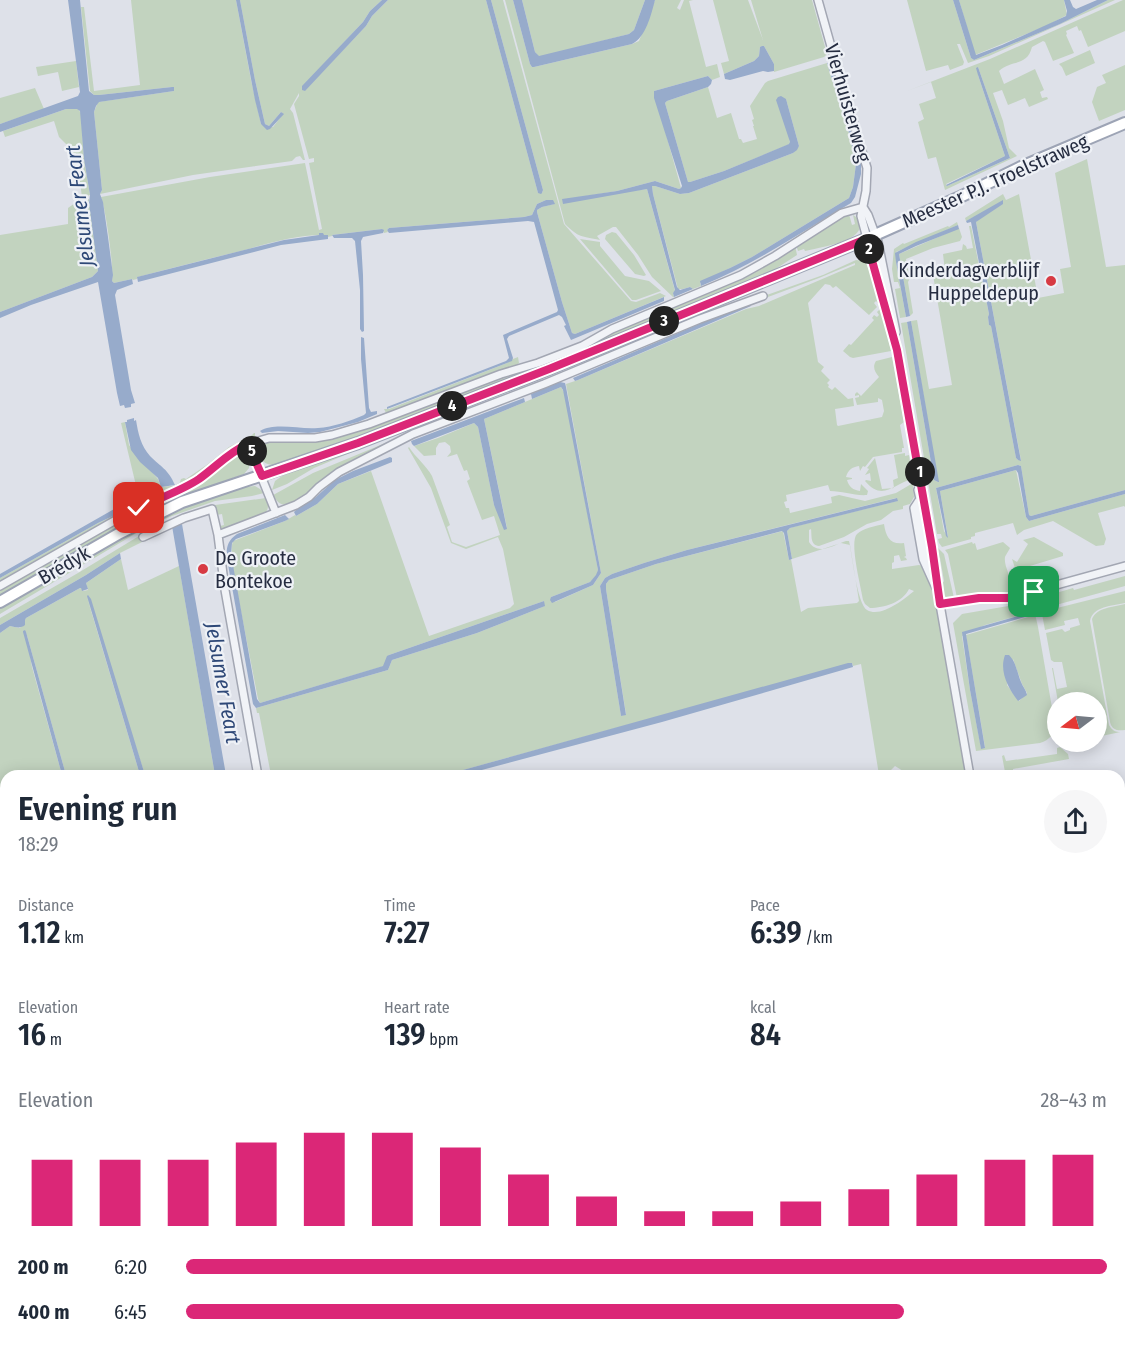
<!DOCTYPE html>
<html lang="en">
<head>
<meta charset="utf-8">
<style>
	body { margin:0; font-family:"Fira Sans Condensed",sans-serif; background:#f6f6f7; color:#1f2937; height:100vh; display:flex; flex-direction:column; font-size:22px; white-space:nowrap }
	* { box-sizing:border-box; margin:0 }
	p { font-size:20px; color:#747a83 }
	.icon { flex:none; width:33px; height:33px; fill:none; stroke:currentColor; stroke-width:2; stroke-linecap:round; stroke-linejoin:round }
	.map { position:relative; flex:1; overflow:hidden }
	.drawer { position:absolute; left:0px; top:770px; width:1125px; height:578px; display:flex; flex-direction:column; background:#fff; border-radius:18px 18px 0 0; box-shadow:0 3px 15px #0003 }
	.drawer>* { flex:none }
	.needle { width:39px; rotate:254deg }
	.tools { position:absolute; left:1047px; top:692px; display:grid; gap:12px }
	.tools a { display:grid; place-items:center; width:60px; height:60px; border-radius:50%; background:#fff; box-shadow:0 3px 15px #0003; font-size:30px }
	.pin { position:absolute; display:grid; place-items:center; width:51px; height:51px; color:#fff; margin:-26px; border-radius:12px; box-shadow:0 3px 9px #0006 }
	.km { position:absolute; width:30px; height:30px; margin:-15px; border-radius:50%; background:#222; color:#fff; font-size:16px; line-height:30px; text-align:center }
	.round { display:grid; place-items:center; flex:none; width:63px; height:63px; border-radius:32px; background:#f6f6f7 }
	.overview { display:flex; align-items:center; justify-content:space-between; height:102px; padding:0 18px }
	h1 { font-size:33px; font-weight:600; line-height:45px }
	.metrics { display:grid; grid-template-columns:repeat(3,1fr); gap:9px; height:102px; padding:6px 18px }
	.metrics div { display:grid; align-content:center }
	.metrics b { font-size:30px; font-weight:600 }
	.metrics small { font-size:16px; font-weight:400 }
	.metrics p { font-size:16px }
	.chart { height:168px; padding:12px 18px }
	.chart p { display:flex; justify-content:space-between }
	.chart svg { width:100%; height:108px; margin-top:6px; stroke:#db2777; stroke-width:6 }
	ul { padding:0 18px; list-style:none; font-size:20px }
	li { display:grid; grid-template-columns:96px 72px 1fr; align-items:center; height:45px }
	li i { height:15px; border-radius:8px; background:#db2777 }
	.map>svg:first-child { display:block }
	.green { fill:#c2d3bf; fill-rule:evenodd }
	.water { fill:#97abcb }
	.lines { fill:none; stroke-linecap:round; stroke-linejoin:round }
	.taxiway { stroke:#aab0be; stroke-width:21 }
	.runway { stroke:#aab0be; stroke-width:51 }
	.street-casing { stroke:#a3a7b3; stroke-width:10 }
	.primary-casing { stroke:#9da4b5; stroke-width:14 }
	.street { stroke:#f1f3f7; stroke-width:7 }
	.primary { stroke:#fff; stroke-width:10 }
	.route-casing { stroke:#fff; stroke-width:12 }
	.route { stroke:#db2777; stroke-width:8 }
	.poi-dot { fill:#d73a43; stroke:#eef1f6; stroke-width:2 }
	.labels { text-anchor:middle; stroke-width:4.5; stroke-linejoin:round; paint-order:stroke }
	.street-label { font-size:20px; fill:#262d41; stroke:#eef1f6 }
	.poi-label { font-size:20px; fill:#262d41; stroke:#eef1f6; text-anchor:end }
	.water-label { font-size:21px; font-style:italic; fill:#2e4877; stroke:#eef1f6 }
</style>
</head>
<body>
<div class="map">
<svg width="1125" height="1346" viewBox="0 0 1125 1346">
	<rect width="100%" height="100%" fill="#dee1e9"/>
	<path class="green" d="M131,0H236L251,80L261,124L273,127L283,114L281,112L269,126L265,124L255,80L240,0H382L370,11L363,22L303,86L304,91L366,26L372,16L388,0H486L538,193H542L543,190L491,0H503L564,224L631,301L636,302L660,293L666,296L575,334L572,333L562,302L537,212V210L542,207L554,204L546,200L537,204L532,215L524,217L389,228L387,230L388,232L384,233L382,229L332,235V236L328,237L327,235C298,234 269,243 241,251C207,259 172,268 138,277L137,279L133,280L132,279L114,283L112,281C114,268 106,210 101,197L210,177L305,163L319,230L322,229L309,163L314,162V158L309,159L294,104L299,96V93L290,109L293,113L305,160H303L300,156L296,157L292,161L193,175L100,194L102,190L94,112L98,102L174,91L172,87L99,95H94L90,91L81,7H84L94,91L140,85Z
		M505,0H513L530,64L532,67H534L632,44L639,41L655,0H681L677,8L680,10L684,0H693L689,1L706,67L717,64L720,77L712,80L708,76L654,91L681,188L679,189L655,181L617,191L562,200L647,189L675,291L673,293L674,297H673L652,277L638,255L616,227H613L597,236L600,240C581,236 579,238 565,224Z
		M522,0H645L634,30L629,34L539,57L535,52Z
		M713,0H748L763,40L751,0H812L827,54L824,57L774,72V64L764,46L760,47L759,56L754,61L724,74L721,63L729,61Z
		M907,0H953L971,58L974,60L1060,24L1108,0H1115L989,56L968,63L960,44H957L964,62L963,65L950,70L948,65L926,71Z
		M959,0H1064L1067,15L1046,26L975,55Z
		M1123,0H1125V31L1088,47L1081,30L1079,31L1077,26L1066,31L1067,34L1066,35L1074,53L1053,61L1045,42L1043,41L1032,47C1027,67 1012,59 999,71L1004,84L1035,69L1044,90L1040,92L1042,98L1047,97L1048,99L1029,107L1025,98L1008,105L1002,90L993,93L1003,121L1009,148L1017,156L945,190L936,157L928,159L918,122L924,119L919,104L936,98L931,82L907,91L990,59ZM978,67L1010,158L947,186L946,184L1005,156L978,75Z
		M1090,50L1095,63L1066,76L1062,67L1059,64Z
		M76,61L79,87L62,91L58,72L38,76L36,67Z
		M827,63L849,133L856,164L853,187L849,198L752,257L700,283L701,286L693,289L690,287L683,289H678L653,194L652,186H655L680,194L689,193L793,153L799,146L786,99L790,144L724,171L690,182H688L665,103L667,101L708,87L717,118L731,113L739,139H741L743,143L757,139L753,126H754L752,120L754,119L750,106L765,83L768,81Z
		M1125,65V110L1099,121L1092,102L1097,87L1106,83L1102,75Z
		M35,88L44,109L0,124V98Z
		M66,109H78L81,113L84,159L90,195L82,197L76,153L70,154L67,145L59,137L54,121L5,137L3,131Z
		M1087,159L1106,267L1125,265V490L1031,516L1029,515L1021,466L1018,465L936,488L944,531L948,537L940,491L1016,470L1026,517L1029,521L1125,494V507L1124,506L1098,513L1106,539L1104,545L1096,546L1053,521L1024,530L1017,535L1013,523L975,533V536L971,537V539L942,547L939,543L938,539L942,538L941,534H937L901,323L907,322L934,480L938,482L911,321L917,320L929,389L952,385L933,275L934,273L945,271L943,254L962,250L963,244L966,246L967,249L973,248L969,226H971L989,314L988,317L989,325L991,326L1016,458L1018,460H1021L976,222L977,220L974,217L966,221L965,218L1003,194L1006,200L1019,194L1038,298L1064,293L1060,269L1071,267L1055,173Z
		M89,199L98,271L92,277L0,312V235L68,224V208L75,203Z
		M849,214L852,225L855,224L853,215C858,218 860,220 860,226C860,242 817,248 805,251L804,249L798,251L796,245L840,218Z
		M957,222L958,225L956,226L896,252V262L906,317L900,318L895,289L900,288L898,282H894L892,269L894,249L903,243L904,244L948,226L949,227Z
		M959,228L962,237L960,241L933,248L906,259L910,278L908,282L913,313L910,316L899,254Z
		M612,232L616,233L634,255L646,275L644,276L635,274L605,239L606,235Z
		M580,239L600,242V246L625,276L649,281L661,291L636,300H632Z
		M795,245L797,255L774,270C611,339 447,408 278,465C267,466 260,462 258,450L262,443L272,441L326,440L351,433L503,376L535,367L581,349L619,330L733,282Z
		M856,260L865,261L872,277H875L881,302L879,304L876,301L874,303L877,307L869,315L836,286L833,288L830,285L825,284L808,303L818,362L824,367L821,371L830,380L827,383L829,385L828,387L832,390L835,387L848,399L853,398L854,406L835,409L837,425L838,426L882,417L884,411L882,400L878,398V402L857,405L855,398L859,397V395L855,396V394L857,392L861,396L879,377C875,372 872,367 876,361L892,357L904,422L900,425L904,448H902V452L873,457L865,467L863,466L860,471L859,466C852,467 848,470 846,477L852,478V479L847,480C849,487 853,490 860,491L861,484L868,491L867,495C855,496 842,491 830,491L828,485L786,495L787,501L784,502L786,508H789L790,513L832,503L831,497L839,495L865,501L896,493L913,483L914,497L910,504L903,506V509L893,511L881,520L867,524L844,537L819,546C810,545 812,536 811,529L809,530V542C818,556 834,545 846,541H849C852,554 857,604 867,610C881,618 903,600 914,591L909,589C903,602 884,608 870,608L865,604L863,600C861,587 849,542 857,534C863,528 876,526 884,524C886,537 890,545 904,543L906,556L904,557L906,558L907,560L901,561L899,555L894,556V562L892,563V569L919,565L922,566L936,601L966,775H904L903,771L895,766L889,772L888,775H879L861,664L853,666L852,663L445,775H271L259,713H257L256,708L388,670L392,660L477,633L540,608L544,606V601L389,655L384,666L260,703L258,699C252,668 246,637 240,606C237,590 228,555 233,541L285,521L295,515L296,516L317,504L338,484L371,471L429,636L510,608L514,604L503,549L498,537L466,549L451,543L431,488L408,448L409,447C416,458 426,465 432,476L450,525L447,527L452,542L466,547L500,535L494,516L482,520L467,481L470,479L467,470L464,471L457,454L447,457L451,452L450,446L445,442L439,443L436,448V455L424,456L414,446L438,438L474,423L478,427L494,505L507,528L484,419L561,387L565,394L598,570L597,575L590,582L551,597L555,602L593,585L601,573L566,384L578,380L746,309L759,306L855,265V263L819,278L768,297L758,303V300L764,296L823,275ZM896,498L897,501L793,527L790,528L787,531L792,559L841,543L850,545L859,601L857,603L808,608L801,612L791,559L789,560L783,531L656,564L609,580L606,584V589L626,714L621,716L600,586L605,578L612,574L644,563L687,550Z
		M881,308L891,351L853,358L850,357L843,351L849,344L851,345L874,320L872,318L874,315L877,317L879,315L877,312Z
		M518,357L519,363L516,366L389,414L386,413L384,409H389L507,363L513,359Z
		M125,422L129,445L158,479L161,487L179,485L181,479L184,478L186,479L208,464L229,447L252,435L254,433H255V439C235,446 220,461 203,473C183,484 163,493 142,502H140L139,498L121,423Z
		M380,439L381,440L314,468L287,484L272,490L275,481L282,476Z
		M395,439L292,504C282,506 278,504 273,495L275,494L313,473Z
		M239,453L245,454L250,460L249,468L244,474L199,490L168,504L0,597V590L231,456Z
		M905,453V456L909,455L912,479C893,484 883,502 865,481L866,480L871,481L870,473L865,475L869,469L867,468L875,458L882,489L894,488L893,480L898,478L894,455Z
		M255,486L260,489L264,493L252,496L215,501L172,516L145,528L0,614V606C53,576 105,543 160,517C188,505 217,496 246,487Z
		M266,498C268,503 270,509 264,514L225,530L220,528V526L224,525L222,514L216,515L215,505Z
		M135,500L136,504L134,507L0,583V578L98,523L132,507L133,505L131,501Z
		M139,536L142,542L120,553L86,575L0,625V618L78,573Z
		M1034,537L1063,553V556L1020,569L1015,568L1012,559L1017,562L1028,544L1023,540Z
		M972,542L973,544L975,543L977,550L1003,542L1010,548C1009,550 1006,555 1005,557C1003,570 1019,585 1007,595L978,594L957,598L948,554L945,550Z
		M934,543H935L937,547L944,554L954,598H947L944,595L941,586L944,581L940,558L936,555Z
		M121,559L128,590L179,566L215,775H145L87,597L140,775H66L26,632L32,667L62,775L6,776V984L0,985V633L10,626L20,628L26,618L80,588H81L83,591L88,590L86,583Z
		M1125,576V586L1045,608V611L1125,591V603C1112,606 1093,606 1090,621L1109,725C1113,732 1117,733 1125,731L1097,737L1096,702H1058L1052,668H1053L1057,689L1067,687L1062,662H1054L1051,660L1046,633L1062,629L1065,632L1070,630V628L1080,625L1078,618L1064,621L1065,625L1045,630L1039,598L1073,588L1074,590Z
		M1032,600L1038,627L1055,725C1054,734 1050,740 1040,743L976,751L953,623L962,614L1014,605ZM1032,612V616L966,635L985,747L981,748L970,690L962,636L985,625ZM1013,659L1022,684L1027,693L1019,701L1007,685Z
		M1125,604V730C1117,731 1112,730 1110,722L1092,619C1097,607 1114,607 1125,604Z
		M1060,747L1068,754L1069,759L1013,769V775H1007L1005,772L1002,756L1004,755L1006,761L1057,754V748Z
		M1119,962H1125V1161L1119,1163Z
		M6,1096V1341H15L0,1345V1142L2,1141L0,1134V1097Z
		M1121,1201L1125,1209V1320H1119V1202Z
		M174,1341H384L385,1346H176Z
		M398,1341H504L487,1346H399Z
		M597,1341H821L827,1346H576Z
		M868,1341H963L946,1346H870Z"/>
	<path class="water" d="M68,0H80L89,91L94,95H99L172,87H174V91L99,102L96,106L94,112L102,190L100,194L103,202L108,237L113,275L112,281L114,283L132,279L133,284L117,290L115,295L131,390L135,403L131,404V407L125,408L124,405L120,406L117,393L98,282L31,305L0,318V312L92,277L98,271L89,203L90,195L84,159L80,111L77,109H66L0,132V124L78,96L80,92Z
		M236,0H240L255,80L265,124L269,126L281,112L284,114L270,129L267,130L261,124L255,100Z
		M382,0H388L372,16L366,26L305,91L302,90V86L363,22L370,11Z
		M486,0H491L543,190L542,193L541,194L538,193Z
		M513,0H522L535,52L539,56L629,34L634,30L645,0H655C651,15 646,37 632,44L534,67H532L530,64Z
		M953,0H959L976,55L1002,45L1066,16L1067,11L1064,0H1070L1073,7L1076,9L1097,0H1108L1060,24L974,60L971,58Z
		M762,46H764L774,64V71L768,72L763,71L730,80L725,79L724,74L754,61L759,56L760,47Z
		M827,63H831L846,112L854,132L861,163V174L855,197L851,203C801,232 754,265 701,286L700,281L730,268L752,257L849,198L853,187L856,164L849,133Z
		M978,67L1010,158L947,186L946,185L1005,156L978,75L976,68Z
		M708,76L712,80L711,84L708,87L667,101L665,103L688,182H690L724,171L789,144L790,142L776,100L778,97L781,96L786,99L799,146L797,150L793,153L689,193L680,194L655,186H652L653,194L677,287L680,290L690,287L693,289L674,297L673,293L675,290L647,189L563,204L562,199L617,191L655,181L679,189L681,188L682,186L654,98V91Z
		M546,200H553L555,204L542,207L537,210V212L562,302L572,333L575,334L664,297V301L571,340L564,326L566,325L562,317L559,315L509,336L507,339L513,358L512,361L507,363L387,409V407L506,361L509,358L503,335L557,312L558,310L534,222L528,221L389,233L387,230L389,228L524,217L532,215L537,204Z
		M1003,200V204L976,222L1021,461L1018,460L1016,458L991,326L989,325L988,317L989,314L971,222L967,223L966,221Z
		M958,225L959,229L916,246L899,254L910,316L906,317L896,262L895,253L916,242Z
		M382,229L384,230L383,233L363,237L361,241L363,275L364,331L362,332L360,329V290L355,241L352,238H334L332,235Z
		M319,233H323L324,235H328V239L281,245L138,282L137,277L284,240L319,235Z
		M746,304H749L751,306L578,380L575,381L573,378Z
		M911,321L939,482H938L934,480L907,322Z
		M361,337L364,338L369,408L371,412L377,411V414L358,422L320,432L308,433L278,431L262,433L260,431C275,422 301,430 318,428C333,427 350,421 364,415L366,413L361,359Z
		M560,382L565,383L566,387L601,573L593,585L552,603L550,600L551,597L590,582L596,575L598,570L563,390L561,387L532,399L531,394Z
		M524,398L525,402L484,419L507,529L504,530L494,505L478,427L474,423L414,446L412,444L411,441Z
		M134,418V421L136,420C138,433 141,446 150,456C161,467 168,469 175,485L161,487L158,478L140,462L131,450L125,422H127V420Z
		M390,457L392,458V462L338,484L317,504L296,516L294,512L296,510L316,497L335,480L353,471Z
		M1018,465L1021,466L1029,515L1031,516L1125,490V494L1029,521L1026,517L1018,473L1016,470L940,491L948,538L946,536L936,488Z
		M897,498L898,501L790,528L787,531L792,559L789,560L784,533L782,531L656,564L609,580L606,584V589L626,715L621,716L600,586L605,578L612,574L644,563L687,550Z
		M130,500L133,505L132,507L98,523L0,578V574Z
		M285,515L289,519L285,521L236,539L232,543L231,554L257,699L260,703L383,666L387,656L389,655L544,601L545,606L477,633L392,660L388,670L256,708L253,704L227,559C226,548 227,541 237,534Z
		M182,524L226,775H215L172,526Z
		M120,553L121,559L86,583L88,589L82,591L81,588H80L26,618L25,620V625C20,629 16,627 10,626L0,633V625L86,575Z
		M88,595L91,599L145,775H140L87,596Z
		M1032,612V615L966,634L985,748L981,749L970,690L962,632Z
		M25,630L26,632L66,775H62L23,632V631Z
		M1005,655H1009C1016,662 1017,672 1021,682C1023,687 1026,690 1027,695L1018,701C1008,688 999,671 1005,655Z
		M848,663H852L853,667L662,722L463,775H445Z"/>
	<g class="lines">
		<path class="taxiway" d="M1119,1328L1125,1327
			M22,1346L40,1341
			M972,1346L989,1341"/>
		<path class="runway" d="M143,1341L144,1346"/>
		<g class="street-casing">
			<path id="street" d="M818,0L834,57L867,168L866,191L861,216L897,350L932,547L938,593L970,776
				M863,207L868,215L878,242L896,332
				M248,444L276,513
				M918,490L920,499L914,508L923,559L936,588
				M918,502L929,565
				M218,535L296,505L309,497L319,487L339,472L413,434L544,384L700,319L763,296
				M143,537L184,518L212,509L218,535L225,590L258,776
				M0,586L121,517L191,483L207,473L227,456L242,446L269,438H315L332,435L369,424L501,374L538,363L582,346L612,329L741,275L775,256L842,213L863,207
				M940,604L979,598L1013,597L1125,566
				M1119,869L1125,867
				M0,1093L6,1091
				M1119,1198L1125,1196"/>
		</g>
		<g class="primary-casing">
			<path id="primary" d="M0,602L120,533L182,502L358,443L549,369L866,239L958,198L1021,167L1125,123"/>
		</g>
		<use href="#street" class="street"/>
		<use href="#primary" class="primary"/>
	</g>
	<g class="lines">
		<g class="route-casing">
			<path id="route" d="M139,508C159,498 181,491 199,479C216,467 229,452 248,444L262,476L358,443L549,369L866,239L897,350L932,547L940,604L979,598H1008L1034,592"/>
		</g>
		<use href="#route" class="route"/>
	</g>
	<g class="poi-dot">
		<circle cx="1051" cy="281" r="6"/>
		<circle cx="203" cy="569" r="6"/>
	</g>
	<g class="labels">
		<g class="street-label">
			<text transform="translate(848 103) rotate(74)" y="7">Vierhuisterweg</text>
			<text transform="translate(995 181) rotate(-24)" y="7">Meester P.J. Troelstraweg</text>
			<text transform="translate(64 565) rotate(-30)" y="7">Brédyk</text>
		</g>
		<g class="poi-label">
			<text x="1039" y="277">Kinderdagverblijf<tspan x="1039" dy="23">Huppeldepup</tspan></text>
			<text x="215" y="565" text-anchor="start">De Groote<tspan x="215" dy="23">Bontekoe</tspan></text>
		</g>
		<g class="water-label">
			<text transform="translate(80 206) rotate(-97)" y="7">Jelsumer Feart</text>
			<text transform="translate(223 683) rotate(80)" y="7">Jelsumer Feart</text>
		</g>
	</g>
</svg>
<div class="tools">
<a><svg class="needle" viewBox="-14 -14 28 28"><path d="M0-13l5 13h-10z" fill="#e53935"/><path d="M0 13l5-13h-10z" fill="#747a83"/></svg></a>
</div>
<div class="pin" style="left:1034px;top:592px;background:#1e9e55"><svg class="icon" aria-label="arrive" viewBox="0 0 24 24"><path d="M6 21V4h12l-3 4 3 4H6"/></svg></div>
<div class="pin" style="left:139px;top:508px;background:#d93025"><svg class="icon" aria-label="check" viewBox="0 0 24 24"><path d="M5 12l5 5 9-10"/></svg></div>
<b class="km" style="left:920px;top:472px">1</b>
<b class="km" style="left:869px;top:249px">2</b>
<b class="km" style="left:664px;top:321px">3</b>
<b class="km" style="left:452px;top:406px">4</b>
<b class="km" style="left:252px;top:451px">5</b>
<section class="drawer">
<div class="overview"><div><h1>Evening run</h1><p>18:29</p></div><a class="round"><svg class="icon" aria-label="share" viewBox="0 0 24 24"><path d="M12 15V3M7 8l5-5 5 5M5 13v7h14v-7"/></svg></a></div>
<div class="metrics">
<div><p>Distance</p><b>1.12<small> km</small></b></div>
<div><p>Time</p><b>7:27</b></div>
<div><p>Pace</p><b>6:39<small> /km</small></b></div>
</div>
<div class="metrics">
<div><p>Elevation</p><b>16<small> m</small></b></div>
<div><p>Heart rate</p><b>139<small> bpm</small></b></div>
<div><p>kcal</p><b>84</b></div>
</div>
<div class="chart"><p><span>Elevation</span>28–43 m</p>
<svg viewBox="0 0 160 44" preserveAspectRatio="none"><path d="M5 44V17M15 44V17M25 44V17M35 44V10M45 44V6M55 44V6M65 44V12M75 44V23M85 44V32M95 44V38M105 44V38M115 44V34M125 44V29M135 44V23M145 44V17M155 44V15"/></svg>
</div>
<ul>
<li><b>200 m</b>6:20<i style="width:100%"></i></li>
<li><b>400 m</b>6:45<i style="width:78%"></i></li>
</ul>
</section>
</div>
</body>
</html>
